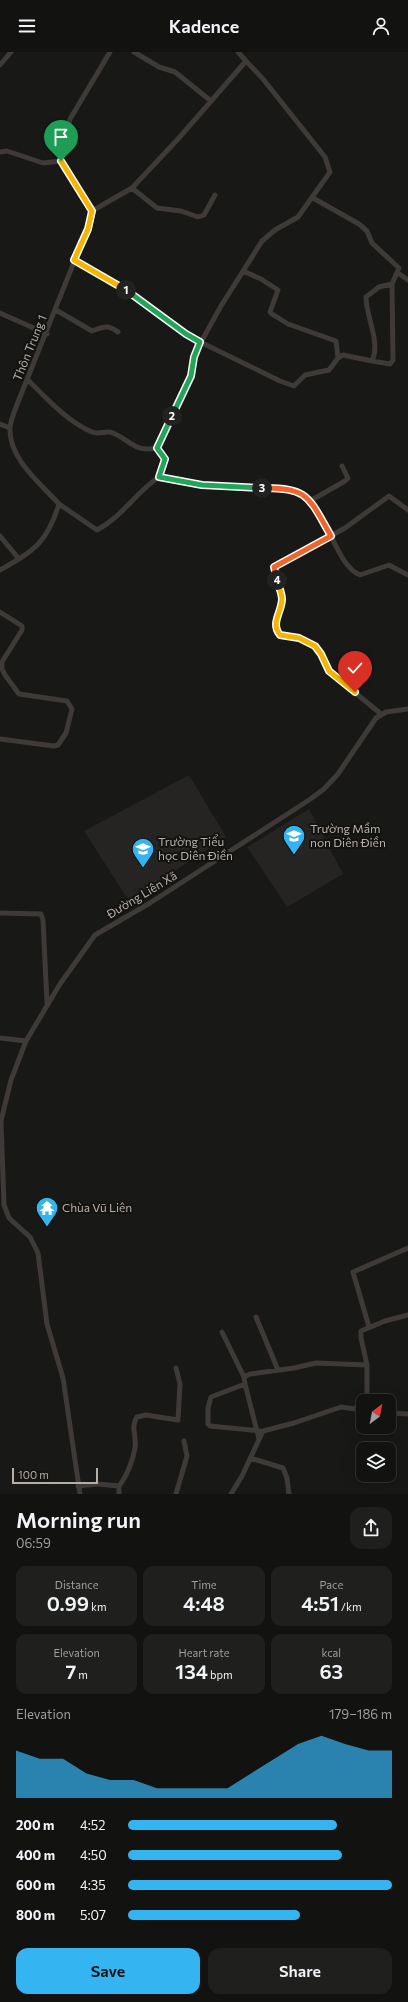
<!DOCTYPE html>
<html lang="en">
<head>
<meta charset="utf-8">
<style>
	body { margin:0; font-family:Commissioner,sans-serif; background:#1f201e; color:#f1f3f6; height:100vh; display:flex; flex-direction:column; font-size:15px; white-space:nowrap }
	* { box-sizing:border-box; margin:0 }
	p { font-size:13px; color:#9c9e9f }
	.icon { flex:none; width:22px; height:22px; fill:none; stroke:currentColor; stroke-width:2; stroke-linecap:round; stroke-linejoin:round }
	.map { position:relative; height:1442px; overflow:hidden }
	.drawer { display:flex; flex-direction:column; background:#121210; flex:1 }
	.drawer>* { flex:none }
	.needle { width:26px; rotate:32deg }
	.buttons { position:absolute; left:356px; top:1342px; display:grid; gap:8px }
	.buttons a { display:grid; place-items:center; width:40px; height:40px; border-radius:8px; background:#121210; box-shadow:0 4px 16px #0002,0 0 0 1px #313230; font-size:20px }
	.scale { position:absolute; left:12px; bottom:10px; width:86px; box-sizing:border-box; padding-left:4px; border:2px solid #b8aea8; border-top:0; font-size:11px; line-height:14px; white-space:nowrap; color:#b8aea8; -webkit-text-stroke:3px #131311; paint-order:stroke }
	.pin { position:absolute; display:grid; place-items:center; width:34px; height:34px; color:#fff; margin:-41px -17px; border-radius:50% 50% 50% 0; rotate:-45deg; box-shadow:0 0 4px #0007 }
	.pin .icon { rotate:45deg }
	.km { position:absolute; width:20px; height:20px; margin:-10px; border-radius:50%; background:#222; color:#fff; font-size:11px; line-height:20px; text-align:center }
	.round { display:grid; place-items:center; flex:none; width:42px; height:42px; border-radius:12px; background:#1f201e }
	.headline { display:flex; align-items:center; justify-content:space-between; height:68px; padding:0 16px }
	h1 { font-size:22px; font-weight:600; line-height:30px }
	.metrics { display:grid; grid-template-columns:repeat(3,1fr); gap:6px; height:68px; padding:4px 16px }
	.metrics div { display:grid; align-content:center; border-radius:10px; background:#1f201e; text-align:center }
	.metrics b { font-size:20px; font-weight:600 }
	.metrics small { font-size:11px; font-weight:400 }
	.metrics p { font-size:11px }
	.chart { height:112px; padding:8px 16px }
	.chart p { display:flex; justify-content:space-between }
	.chart svg { width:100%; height:72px; margin-top:4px; fill:#35b4f2; opacity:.7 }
	.action { display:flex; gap:8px; margin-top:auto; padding:8px 16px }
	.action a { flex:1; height:46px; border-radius:12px; background:#35b4f2; color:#111; font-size:16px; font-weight:600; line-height:46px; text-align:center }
	.action a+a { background:#1f201e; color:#f1f3f6 }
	ul { padding:0 16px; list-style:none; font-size:13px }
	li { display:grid; grid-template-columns:64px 48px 1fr; align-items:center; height:30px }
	li i { height:10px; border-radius:5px; background:#35b4f2 }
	header { display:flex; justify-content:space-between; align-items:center; height:52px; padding:0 16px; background:#121210; font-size:18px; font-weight:600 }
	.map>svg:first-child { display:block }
	.built { fill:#252422 }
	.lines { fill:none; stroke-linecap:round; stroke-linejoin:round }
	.minor { stroke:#3d3a37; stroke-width:5 }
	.split-1-casing { stroke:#fff; stroke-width:8 }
	.split-2-casing { stroke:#fff; stroke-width:8 }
	.split-3-casing { stroke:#fff; stroke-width:8 }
	.split-4-casing { stroke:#fff; stroke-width:8 }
	.split-5-casing { stroke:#fff; stroke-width:8 }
	.split-1 { stroke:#f5b400; stroke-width:5 }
	.split-2 { stroke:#22a559; stroke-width:5 }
	.split-3 { stroke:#22a559; stroke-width:5 }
	.split-4 { stroke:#f0652b; stroke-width:5 }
	.split-5 { stroke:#f5b400; stroke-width:5 }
	.labels { text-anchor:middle; stroke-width:4; stroke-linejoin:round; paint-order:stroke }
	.street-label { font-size:12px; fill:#b8aea8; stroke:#131311 }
	.poi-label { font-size:12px; fill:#b8aea8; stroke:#131311; text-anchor:start }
</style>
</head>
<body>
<header><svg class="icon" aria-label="menu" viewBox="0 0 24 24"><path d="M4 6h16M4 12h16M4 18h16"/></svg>Kadence<svg class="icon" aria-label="person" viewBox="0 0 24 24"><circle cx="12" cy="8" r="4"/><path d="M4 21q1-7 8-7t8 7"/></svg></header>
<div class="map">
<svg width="408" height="1442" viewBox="0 0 408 1442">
	<rect width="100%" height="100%" fill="#181816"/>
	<path class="built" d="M189,723L226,785L129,849L84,779Z
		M309,757L343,822L287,855L247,795Z"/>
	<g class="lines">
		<path class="minor" d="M134,0L159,15L175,20L211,49
			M0,13L11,0
			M0,100L7,99L43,111L61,109
			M132,136L157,156L181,159L198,165L204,163L215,143
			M92,159L132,136L178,87L246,9L238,0
			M74,208L126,238L194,287L280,329L294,334L305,323L329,318L338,306L343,303L372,309C381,290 366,265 366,245L379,235L392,232L399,216L372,191L367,179L359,172L313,146
			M243,219L261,227L278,238L270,260L272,262L288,272L336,289L338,306
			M398,221L408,228
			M56,258L92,279C103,275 108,272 118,280
			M0,261L47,282
			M372,309L390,312L393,308L392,232
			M28,328C46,346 68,370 92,380C99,383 107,378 113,381C130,388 135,401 157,396
			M0,372L10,376
			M159,425L165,407L157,396L191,324L196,299L221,254L262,189L275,178L298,165L330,120L325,105L263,27L246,9
			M310,449L345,429L348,426L342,414
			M59,452L97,478C122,465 136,440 159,425L202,433L288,436C328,446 332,512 360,523L389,513L408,523
			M0,484L19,507
			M0,518C34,499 47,491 59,452C41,432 9,407 10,377C10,369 15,358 18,350L92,165V159L64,117L61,109V100L70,67L110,0
			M0,560L22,574V578L2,610V617L5,623L19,642L67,649L72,657L66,681L58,693L54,694L0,687
			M381,662L329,619L321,602L315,594L299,586L280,583C270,571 281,560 282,546C282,537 276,525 274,515L345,476L389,444L408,458
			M0,861L41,862L43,868L47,951
			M0,986L26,989L60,932L95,883L150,851L309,748L324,737L338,722L376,666L386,660L408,657
			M26,989L11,1028L1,1069L4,1153L9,1166L30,1185L38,1201L47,1272L63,1326L80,1442
			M256,1265L278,1318
			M369,1275L353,1220L408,1196
			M222,1280L244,1325
			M367,1313L361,1286V1279L385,1269L408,1263
			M245,1332L211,1345L208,1356V1372L210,1374L260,1379
			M389,1361L408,1362
			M259,1387L245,1332L244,1325L250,1322L294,1316L316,1311L367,1313V1349
			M250,1406L283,1416L287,1426L289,1442
			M78,1434L98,1432L119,1434
			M119,1434C127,1424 133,1408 135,1396C137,1385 130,1375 137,1365L146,1363L178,1368L180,1332L176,1316
			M119,1434V1442
			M176,1442L187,1404L184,1389
			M231,1442L242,1424L263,1379L294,1371L341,1355L363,1358"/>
	</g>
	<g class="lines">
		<g class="split-1-casing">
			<path id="split-1" d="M61,109L92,159L88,177L74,208L126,238"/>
		</g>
		<g class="split-2-casing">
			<path id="split-2" d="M126,238L186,282L200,290L194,305L191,324L172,364"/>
		</g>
		<g class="split-3-casing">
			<path id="split-3" d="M172,364L157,396L165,407L159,425L202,433L262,436"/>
		</g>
		<g class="split-4-casing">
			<path id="split-4" d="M262,436C309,435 309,446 331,484L274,515L277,528"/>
		</g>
		<g class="split-5-casing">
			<path id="split-5" d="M277,528C278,533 282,541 282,547C282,560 270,571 280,583L299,586L315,594L321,602L329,619L355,640"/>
		</g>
		<use href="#split-1" class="split-1"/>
		<use href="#split-2" class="split-2"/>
		<use href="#split-3" class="split-3"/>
		<use href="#split-4" class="split-4"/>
		<use href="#split-5" class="split-5"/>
	</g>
	<defs>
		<g id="school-pin" transform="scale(1.15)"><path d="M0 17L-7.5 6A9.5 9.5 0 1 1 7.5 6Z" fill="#35b4f2" stroke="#131311"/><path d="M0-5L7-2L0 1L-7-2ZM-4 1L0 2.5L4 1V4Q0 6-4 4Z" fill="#fff"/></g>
		<g id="temple-pin" transform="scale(1.15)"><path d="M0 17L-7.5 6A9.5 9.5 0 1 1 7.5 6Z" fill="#35b4f2" stroke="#131311"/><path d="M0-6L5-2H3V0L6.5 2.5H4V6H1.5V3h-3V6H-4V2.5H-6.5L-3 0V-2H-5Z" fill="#fff"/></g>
	</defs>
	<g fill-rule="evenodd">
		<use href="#school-pin" x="294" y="784"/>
		<use href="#school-pin" x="143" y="797"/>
		<use href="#temple-pin" x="47" y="1156"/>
	</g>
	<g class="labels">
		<g class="street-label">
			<text transform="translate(30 296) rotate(-68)" y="4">Thôn Trung 1</text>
			<text transform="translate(142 843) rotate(-31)" y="4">Đường Liên Xã</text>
		</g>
		<g class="poi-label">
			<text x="310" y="781">Trường Mầm<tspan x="310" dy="14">non Diên Điền</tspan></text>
			<text x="158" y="794">Trường Tiểu<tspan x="158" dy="14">học Diên Điền</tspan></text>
			<text x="62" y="1160">Chùa Vũ Liên</text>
		</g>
	</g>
</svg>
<div class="buttons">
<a><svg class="needle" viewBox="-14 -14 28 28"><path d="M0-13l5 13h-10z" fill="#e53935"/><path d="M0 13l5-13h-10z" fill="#9c9e9f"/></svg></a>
<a><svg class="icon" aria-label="layers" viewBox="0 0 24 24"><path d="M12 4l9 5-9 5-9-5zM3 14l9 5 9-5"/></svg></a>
</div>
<div class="scale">100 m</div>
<div class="pin" style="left:61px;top:109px;background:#1e9e55"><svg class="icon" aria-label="arrive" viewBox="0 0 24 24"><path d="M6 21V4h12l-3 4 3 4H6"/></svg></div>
<div class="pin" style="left:355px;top:640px;background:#d93025"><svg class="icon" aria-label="check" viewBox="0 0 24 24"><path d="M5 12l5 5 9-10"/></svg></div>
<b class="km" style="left:126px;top:238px">1</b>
<b class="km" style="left:172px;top:364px">2</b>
<b class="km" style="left:262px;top:436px">3</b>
<b class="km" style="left:277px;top:528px">4</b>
</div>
<section class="drawer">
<div class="headline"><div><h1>Morning run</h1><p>06:59</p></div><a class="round"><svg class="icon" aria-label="share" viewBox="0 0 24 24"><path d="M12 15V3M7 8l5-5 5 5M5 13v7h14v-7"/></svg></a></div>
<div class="metrics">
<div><p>Distance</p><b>0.99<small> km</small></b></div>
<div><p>Time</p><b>4:48</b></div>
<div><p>Pace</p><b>4:51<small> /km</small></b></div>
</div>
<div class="metrics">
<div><p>Elevation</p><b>7<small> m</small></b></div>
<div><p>Heart rate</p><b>134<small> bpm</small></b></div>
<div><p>kcal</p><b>63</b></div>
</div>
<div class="chart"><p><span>Elevation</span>179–186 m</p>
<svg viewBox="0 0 160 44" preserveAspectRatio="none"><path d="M0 44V15L10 20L20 20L30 29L40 33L50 33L60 38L70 38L80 38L90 38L100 29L110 20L120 11L130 6L140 11L150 15L160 15V44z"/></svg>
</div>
<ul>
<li><b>200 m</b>4:52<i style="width:79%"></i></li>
<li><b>400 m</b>4:50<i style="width:81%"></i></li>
<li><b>600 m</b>4:35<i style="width:100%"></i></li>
<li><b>800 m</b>5:07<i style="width:65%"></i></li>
</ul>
<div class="action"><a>Save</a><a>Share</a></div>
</section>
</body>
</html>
